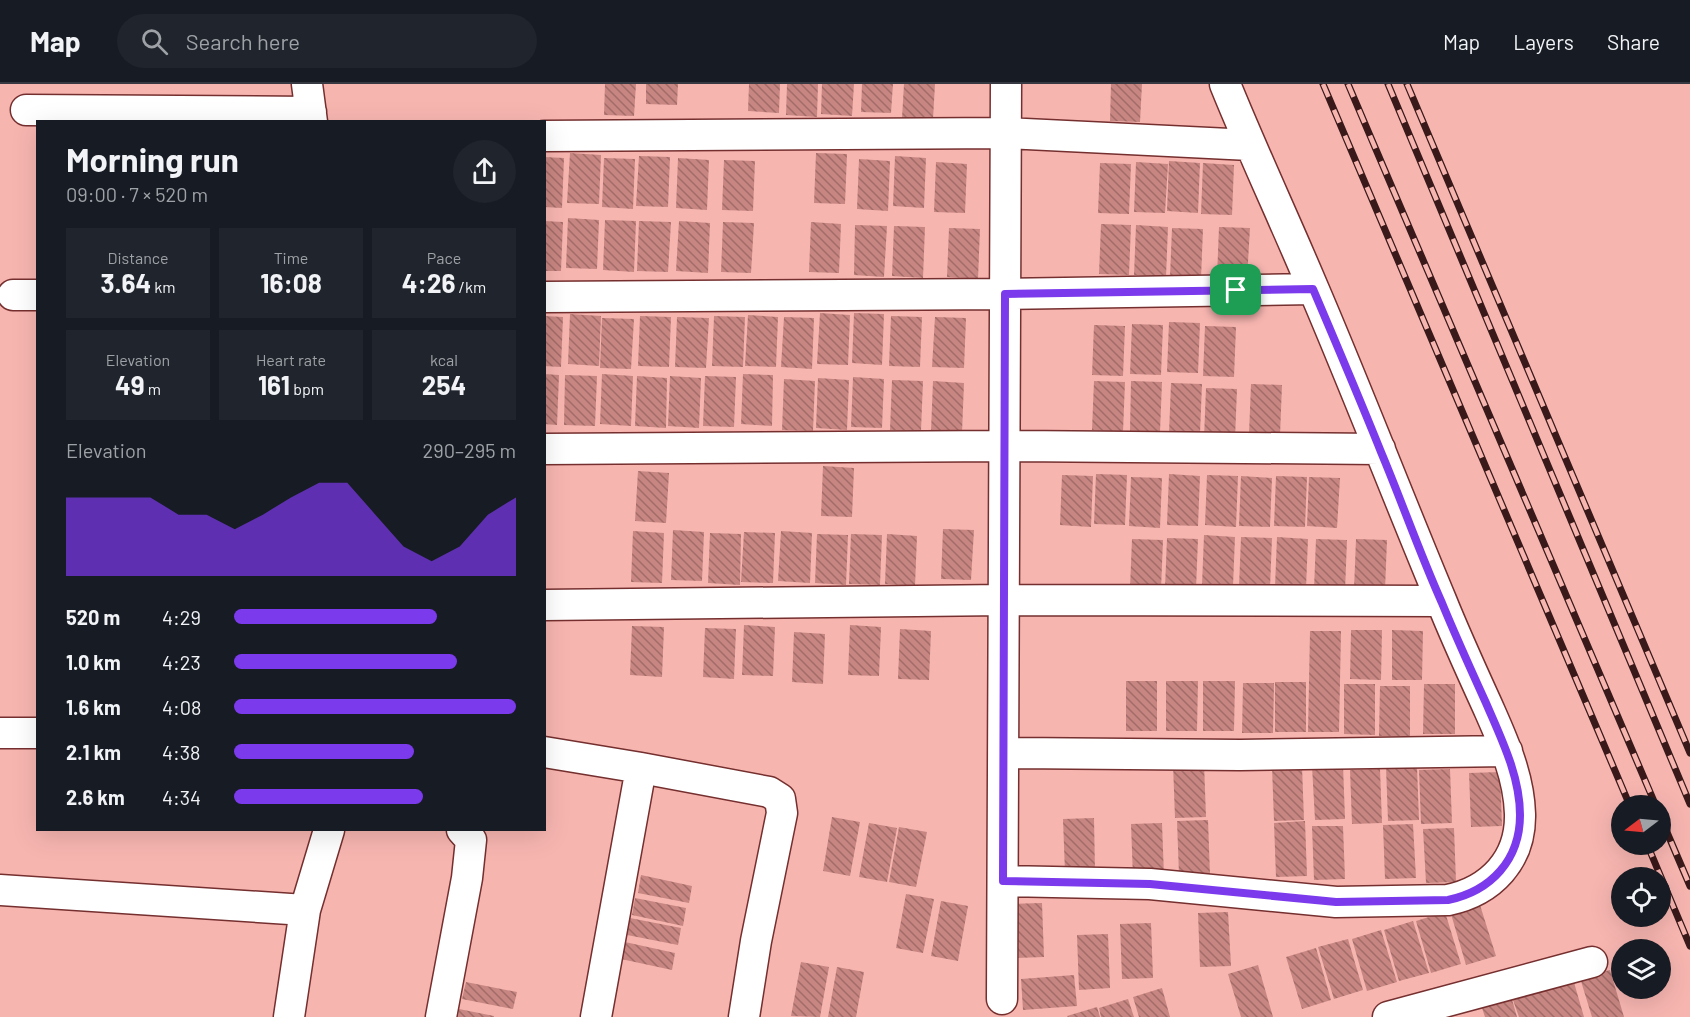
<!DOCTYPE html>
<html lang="en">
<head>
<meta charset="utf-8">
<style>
	body { margin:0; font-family:Barlow,sans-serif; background:#20242c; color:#f1f3f6; height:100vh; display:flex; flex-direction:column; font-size:22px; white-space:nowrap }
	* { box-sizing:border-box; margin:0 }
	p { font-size:20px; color:#9ea1a6 }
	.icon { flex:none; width:33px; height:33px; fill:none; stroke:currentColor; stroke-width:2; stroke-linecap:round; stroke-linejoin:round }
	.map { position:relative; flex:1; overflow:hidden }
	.drawer { position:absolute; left:36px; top:36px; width:510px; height:711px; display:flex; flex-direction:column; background:#171b24; border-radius:0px; box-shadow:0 6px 24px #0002 }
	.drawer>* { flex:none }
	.needle { width:39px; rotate:254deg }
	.fabs { position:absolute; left:1611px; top:711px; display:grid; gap:12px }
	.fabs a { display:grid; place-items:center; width:60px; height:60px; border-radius:50%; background:#171b24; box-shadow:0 6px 24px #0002; font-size:30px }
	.pin { position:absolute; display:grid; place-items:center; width:51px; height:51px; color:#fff; margin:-26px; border-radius:12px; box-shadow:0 3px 9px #0006 }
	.round { display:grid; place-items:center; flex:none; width:63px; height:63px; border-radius:32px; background:#20242c }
	.overview { display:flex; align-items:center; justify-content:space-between; height:102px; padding:0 30px }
	h1 { font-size:33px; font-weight:700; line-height:45px }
	.stats { display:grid; grid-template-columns:repeat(3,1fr); gap:9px; height:102px; padding:6px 30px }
	.stats div { display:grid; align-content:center; border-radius:0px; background:#20242c; text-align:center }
	.stats b { font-size:26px; font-weight:700 }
	.stats small { font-size:16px; font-weight:400 }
	.stats p { font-size:16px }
	.chart { height:168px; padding:12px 30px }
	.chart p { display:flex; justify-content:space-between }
	.chart svg { width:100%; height:108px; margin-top:6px; fill:#7c3aed; opacity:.7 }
	ul { padding:0 30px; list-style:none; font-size:20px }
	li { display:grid; grid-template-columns:96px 72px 1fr; align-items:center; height:45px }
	li i { height:15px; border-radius:8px; background:#7c3aed }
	header { display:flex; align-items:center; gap:36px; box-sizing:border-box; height:84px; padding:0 30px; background:#171b24; border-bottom:2px solid #363941 }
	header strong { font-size:28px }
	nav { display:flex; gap:33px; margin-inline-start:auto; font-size:21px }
	.search { width:420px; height:54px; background:#20242c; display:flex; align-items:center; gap:15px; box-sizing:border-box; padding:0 21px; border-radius:33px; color:#9ea1a6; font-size:22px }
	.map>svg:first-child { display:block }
	.building { fill:url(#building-back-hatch) }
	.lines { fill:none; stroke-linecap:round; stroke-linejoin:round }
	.street-casing { stroke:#742f2e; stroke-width:33 }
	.street { stroke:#fff; stroke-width:30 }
	.rail-casing { stroke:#391919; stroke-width:7 }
	.rail { stroke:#f7b5b0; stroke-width:4.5; stroke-dasharray:14; stroke-linecap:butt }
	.route-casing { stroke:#fff; stroke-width:12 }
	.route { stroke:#7c3aed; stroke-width:8 }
</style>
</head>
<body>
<header>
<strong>Map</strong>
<div class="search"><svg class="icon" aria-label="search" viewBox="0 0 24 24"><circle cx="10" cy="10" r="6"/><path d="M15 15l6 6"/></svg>Search here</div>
<nav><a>Map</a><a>Layers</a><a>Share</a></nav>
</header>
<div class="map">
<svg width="1690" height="933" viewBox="0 0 1690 933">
	<defs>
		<pattern id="building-back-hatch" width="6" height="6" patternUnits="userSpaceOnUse" patternTransform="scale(1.5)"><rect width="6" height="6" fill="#c88682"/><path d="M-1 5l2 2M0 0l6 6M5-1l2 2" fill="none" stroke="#a26c68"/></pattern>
	</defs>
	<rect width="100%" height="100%" fill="#f7b5b0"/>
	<path class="building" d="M605,0H636L634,32L604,31Z
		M646,0H678L677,21L646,20Z
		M749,0H780L779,29L748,27Z
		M787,0H818L817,33L786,31Z
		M822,0H854L852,32L821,30Z
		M862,0H893L891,29L861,28Z
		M904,0H935L933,35L902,34Z
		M1111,0H1142L1140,38L1110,37Z
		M570,69L601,71L599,120L567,119Z
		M816,69L847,70L845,120L814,119Z
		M639,72L670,73L668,123L636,122Z
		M895,72L926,74L924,124L893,122Z
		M544,73L564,74L562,124L544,123Z
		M604,74L635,75L633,125L602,123Z
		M678,74L709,76L707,126L676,124Z
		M859,75L890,77L888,127L857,125Z
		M724,76L755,77L753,127L722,126Z
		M1169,77L1200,79L1198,129L1167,127Z
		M936,78L967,80L965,129L934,128Z
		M1136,78L1168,80L1165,129L1134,128Z
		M1100,79L1131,80L1129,130L1098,129Z
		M1203,79L1234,81L1232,131L1201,130Z
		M568,134L599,136L597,185L566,184Z
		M605,136L636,137L634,188L603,186Z
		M544,137L563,138L561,187H544Z
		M639,137L671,138L668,188L637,187Z
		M679,137L710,139L708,189L676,187Z
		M723,138L754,139L751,189L721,188Z
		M811,138L841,140L839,189L809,188Z
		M1101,140L1131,141L1129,191L1099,190Z
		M855,141L887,142L884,193L854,191Z
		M1136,141L1168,143L1166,193L1134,191Z
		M894,142L925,143L923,194L892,192Z
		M1219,143L1250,144L1247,195L1217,193Z
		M949,144L980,145L978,195L947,193Z
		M1172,144L1203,145L1201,195L1170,193Z
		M820,229L850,231L848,281L817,280Z
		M854,229L884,230L882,281L852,279Z
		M570,230L601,232L599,282L568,280Z
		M748,231L778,233L776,283L745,282Z
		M544,232L563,233L561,283L544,282Z
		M640,232L671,233L669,283L638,282Z
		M714,232L745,233L743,283L712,282Z
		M891,232L922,233L920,283L889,282Z
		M677,233L709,234L706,284L675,283Z
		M784,233L814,234L812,285L781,283Z
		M935,233L966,234L964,284L932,283Z
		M602,234L634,235L631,285L600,284Z
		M1169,238L1200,239L1198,289L1167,288Z
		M1132,240L1163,241L1161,291L1130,290Z
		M1094,241L1125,242L1123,292L1092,291Z
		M1205,242L1236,243L1234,293L1203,292Z
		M544,290L559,291L557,341L544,340Z
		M602,290L633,292L631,342L600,340Z
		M743,290L773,291L772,342L741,340Z
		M565,291L597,292L595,342L564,341Z
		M637,292L667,294L666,344L635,342Z
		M670,292L701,294L699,344L668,342Z
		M705,292L736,293L734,343L703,342Z
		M853,293L884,295L882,344L851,343Z
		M818,294L849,296L847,346L816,344Z
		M784,295L815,297L813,347L782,346Z
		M892,296L923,297L921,347L890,346Z
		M933,297L964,299L962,349L931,347Z
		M1094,297L1125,298L1123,348L1092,346Z
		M1131,297L1162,298L1160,348L1130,347Z
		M1171,299L1202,300L1200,350L1169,349Z
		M1251,300L1282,301L1280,352L1249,350Z
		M1206,304L1237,305L1235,355L1204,354Z
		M823,382L854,384L852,433L821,432Z
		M638,387L669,389L666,439L635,437Z
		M1096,390L1127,391L1125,441L1094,440Z
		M1169,390L1200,392L1198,442L1167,441Z
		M1062,391L1093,392L1091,443L1060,441Z
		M1207,391L1238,392L1236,443L1205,441Z
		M1241,392L1272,394L1270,443L1239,442Z
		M1276,392L1307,393L1305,443L1274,442Z
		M1131,393L1162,394L1160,444L1129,442Z
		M1309,393L1340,394L1337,444L1307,442Z
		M943,445L974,446L971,496L941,495Z
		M673,446L704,448L702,497L671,496Z
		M633,447L664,449L662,499L631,498Z
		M781,447L812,449L810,499L778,497Z
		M744,448L775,449L773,499L741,498Z
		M710,449L741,450L740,501L708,499Z
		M817,450L848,451L846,501L815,499Z
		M851,450L882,451L880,501L849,500Z
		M887,450L917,452L915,502L885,500Z
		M1204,451L1235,453L1233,502L1202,501Z
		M1241,453L1272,454L1270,504L1239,503Z
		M1277,453L1308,455L1306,504L1275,503Z
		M1167,454L1198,455L1196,505L1165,504Z
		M1132,455L1163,456L1161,506L1130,504Z
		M1316,455L1347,456L1345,507L1314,505Z
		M1356,455L1387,456L1385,506L1354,505Z
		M744,541L775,543L773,592L742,591Z
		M850,541L881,543L879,592L848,591Z
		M632,542L664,543L662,593L630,591Z
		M705,544L736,545L734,595L703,593Z
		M900,545L931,547L929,596L898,595Z
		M1351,546H1382L1381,596L1350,595Z
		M1392,546L1423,547L1422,596H1392Z
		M1310,547H1341L1339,648H1308Z
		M794,548L825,550L823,600L792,598Z
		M1126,597H1157V647H1126Z
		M1166,597H1198L1197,647H1166Z
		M1203,597H1235L1234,647H1203Z
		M1275,598H1306V648H1275Z
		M1243,599H1274L1273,649H1242Z
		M1344,600H1375V651L1344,650Z
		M1424,600H1455V650H1423Z
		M1380,602H1410V652H1379Z
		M1204,679L1206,733L1175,734L1173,680Z
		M1343,681L1345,735L1315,736L1312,682Z
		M1302,682L1304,736L1274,737L1272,683Z
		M1386,683H1417L1419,736L1388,737Z
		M1380,685L1382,739L1352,740L1350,686Z
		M1450,685L1452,739L1421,740L1419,686Z
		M1500,688L1502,742L1471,743L1469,689Z
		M832,733L860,738L850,792L823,787Z
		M1094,734L1095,788L1065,789L1063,735Z
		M1208,736L1210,791H1179L1177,737Z
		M1305,737L1307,792L1276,793L1274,739Z
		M869,739L897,744L887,798L859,793Z
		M1162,739L1164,792L1133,794L1131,740Z
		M1413,740L1416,794L1385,795L1383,741Z
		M1312,742H1343L1345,795L1314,796Z
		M899,743L927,748L916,803L889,798Z
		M1454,744L1456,798L1426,799L1423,745Z
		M641,791L692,802L689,819L638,809Z
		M906,810L934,815L923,869L896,864Z
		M635,814L686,824L683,842L632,831Z
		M941,817L968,822L958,877L931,872Z
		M1042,819L1044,873L1013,874L1012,820Z
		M1480,821L1496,872L1466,881L1451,830Z
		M1228,828L1231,882L1200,883L1198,829Z
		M1445,828L1461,880L1431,889L1416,837Z
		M630,834L681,844L678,861L627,851Z
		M1413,837L1429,889L1399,897L1384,846Z
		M1151,839L1153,894L1122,895L1120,840Z
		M1381,846L1397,898L1367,907L1352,855Z
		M1108,850L1110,904L1079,906L1077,851Z
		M1348,855L1363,906L1334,915L1318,863Z
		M625,858L675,869L672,886L621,875Z
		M1316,864L1331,916L1302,925L1286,873Z
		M801,878L829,883L820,933L791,932Z
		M1258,881L1273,933H1241L1228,890Z
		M837,883L864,888L856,933H828Z
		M1610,886L1624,933H1592L1580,894Z
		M1074,891L1077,922L1023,926L1021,895Z
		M1573,895L1584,933H1519L1513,916Z
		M466,898L517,908L513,925L462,915Z
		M1162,904L1170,933H1139L1133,913Z
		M1511,912L1517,933H1485L1481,921Z
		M1128,915L1134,933H1101L1099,924Z
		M1097,923L1100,933H1068L1067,932Z
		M459,925L494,932V933H458Z"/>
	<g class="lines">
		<g class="street-casing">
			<path id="street" d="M307,0L312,38
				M26,26L311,28
				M544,52L1005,49L1250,61
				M13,211H38
				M544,213L1005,210L1313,205
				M544,365L1005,362L1380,365
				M544,521L1004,516L1441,517
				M0,649H38
				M544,668L641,684L769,708L780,715L782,729L756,857L744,933
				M1004,669L1240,671L1507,667
				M1003,797L1150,800L1336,818L1448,816C1491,807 1521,776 1520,730C1519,691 1502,655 1487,621C1471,586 1455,551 1441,516C1398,413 1358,309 1314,206C1285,137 1253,69 1225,0
				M0,806L305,826
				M1002,915L1006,0
				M289,933L305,826L329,746
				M441,933L467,794L471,756L462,746
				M596,933L641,684
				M1388,933L1592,878"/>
		</g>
		<use href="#street" class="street"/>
		<g class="rail-casing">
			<path id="rail" d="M1323,0L1630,722
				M1348,0L1656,722
				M1388,0L1690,720
				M1407,0L1690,669
				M1660,732L1690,802
				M1647,760L1690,862"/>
		</g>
		<use href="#rail" class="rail"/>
	</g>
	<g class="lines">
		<g class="route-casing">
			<path id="route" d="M1313,205C1336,259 1359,313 1381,368C1402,418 1420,470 1442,519C1456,553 1471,586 1486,619C1501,654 1520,692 1520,731C1520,776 1491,807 1448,816L1336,818L1150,800L1003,797L1005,210Z"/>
		</g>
		<use href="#route" class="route"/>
	</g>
</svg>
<div class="fabs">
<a><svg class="needle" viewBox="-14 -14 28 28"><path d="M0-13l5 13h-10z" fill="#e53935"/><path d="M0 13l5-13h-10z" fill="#9ea1a6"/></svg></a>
<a><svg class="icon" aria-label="locate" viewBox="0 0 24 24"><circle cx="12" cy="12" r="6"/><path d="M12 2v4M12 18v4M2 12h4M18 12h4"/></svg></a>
<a><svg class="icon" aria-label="layers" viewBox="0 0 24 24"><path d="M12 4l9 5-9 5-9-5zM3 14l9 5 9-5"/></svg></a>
</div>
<div class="pin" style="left:1236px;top:206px;background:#1e9e55"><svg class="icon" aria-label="arrive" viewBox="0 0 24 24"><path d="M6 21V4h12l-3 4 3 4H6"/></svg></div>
<section class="drawer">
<div class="overview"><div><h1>Morning run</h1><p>09:00 · 7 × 520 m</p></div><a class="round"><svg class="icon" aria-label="share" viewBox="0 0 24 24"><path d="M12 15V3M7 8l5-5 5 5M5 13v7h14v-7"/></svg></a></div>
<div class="stats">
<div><p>Distance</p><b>3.64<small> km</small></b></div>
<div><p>Time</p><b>16:08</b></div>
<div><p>Pace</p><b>4:26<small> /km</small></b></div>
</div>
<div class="stats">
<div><p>Elevation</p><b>49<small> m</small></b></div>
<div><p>Heart rate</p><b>161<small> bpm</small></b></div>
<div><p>kcal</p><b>254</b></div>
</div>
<div class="chart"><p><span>Elevation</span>290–295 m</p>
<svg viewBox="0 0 160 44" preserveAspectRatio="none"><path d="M0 44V12L10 12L20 12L30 12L40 19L50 19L60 25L70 19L80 12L90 6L100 6L110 19L120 32L130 38L140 32L150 19L160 12V44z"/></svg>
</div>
<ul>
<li><b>520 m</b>4:29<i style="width:72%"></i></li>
<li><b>1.0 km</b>4:23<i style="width:79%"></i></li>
<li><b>1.6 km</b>4:08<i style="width:100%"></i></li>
<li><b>2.1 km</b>4:38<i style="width:64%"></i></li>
<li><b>2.6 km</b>4:34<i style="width:67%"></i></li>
</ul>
</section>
</div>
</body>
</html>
